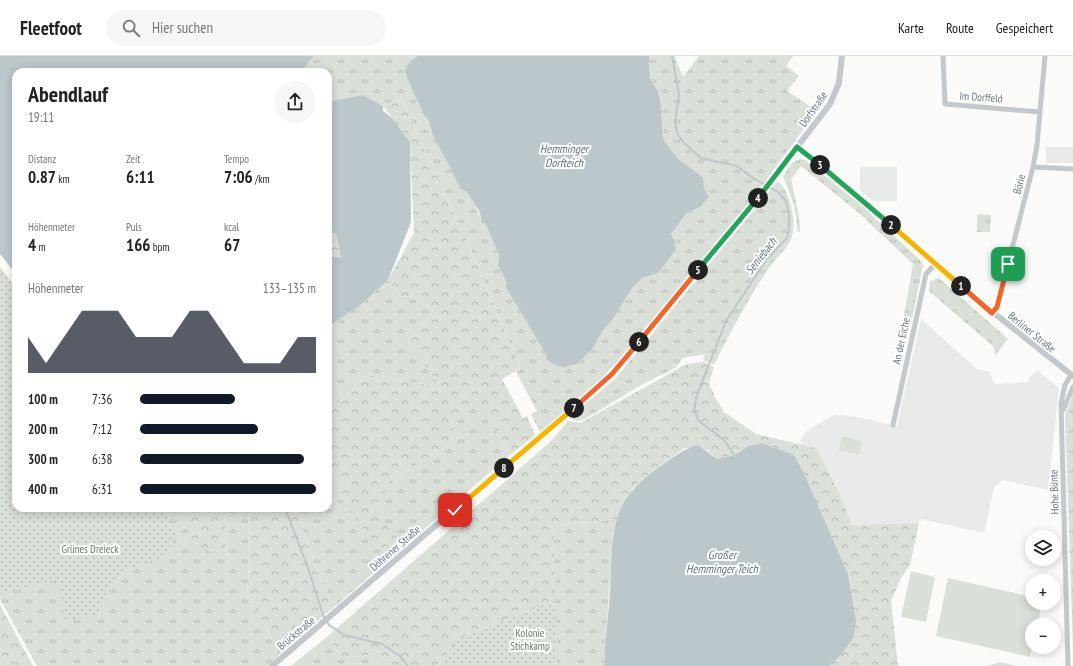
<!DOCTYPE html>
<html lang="de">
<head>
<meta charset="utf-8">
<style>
	body { margin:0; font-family:"PT Sans Narrow",sans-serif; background:#f6f6f6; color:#222; height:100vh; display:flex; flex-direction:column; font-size:15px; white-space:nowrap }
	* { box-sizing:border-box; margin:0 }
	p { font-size:13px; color:#767676 }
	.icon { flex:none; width:22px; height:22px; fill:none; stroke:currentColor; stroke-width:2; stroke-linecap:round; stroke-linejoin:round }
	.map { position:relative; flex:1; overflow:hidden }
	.details { position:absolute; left:12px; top:12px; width:320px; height:444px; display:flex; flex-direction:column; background:#fff; border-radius:12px; box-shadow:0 2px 10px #0003 }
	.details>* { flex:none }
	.buttons { position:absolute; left:1025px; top:474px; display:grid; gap:8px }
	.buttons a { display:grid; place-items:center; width:36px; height:36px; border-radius:50%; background:#fff; box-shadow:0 2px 10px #0003; font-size:20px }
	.pin { position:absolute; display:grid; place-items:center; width:34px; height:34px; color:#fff; margin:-17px; border-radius:8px; box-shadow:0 2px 6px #0006 }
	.km { position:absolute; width:20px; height:20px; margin:-10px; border-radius:50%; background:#222; color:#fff; font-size:11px; line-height:20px; text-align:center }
	.round { display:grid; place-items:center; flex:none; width:42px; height:42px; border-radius:21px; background:#f6f6f6 }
	.headline { display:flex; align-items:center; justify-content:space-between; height:68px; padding:0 16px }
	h1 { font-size:22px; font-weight:600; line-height:30px }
	.metrics { display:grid; grid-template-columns:repeat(3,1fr); gap:6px; height:68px; padding:4px 16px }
	.metrics div { display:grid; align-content:center }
	.metrics b { font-size:17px; font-weight:600 }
	.metrics small { font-size:11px; font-weight:400 }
	.metrics p { font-size:11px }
	.chart { height:112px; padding:8px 16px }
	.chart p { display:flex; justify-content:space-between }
	.chart svg { width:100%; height:72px; margin-top:4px; fill:#111827; opacity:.7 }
	ul { padding:0 16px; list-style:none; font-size:13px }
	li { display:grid; grid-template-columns:64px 48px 1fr; align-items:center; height:30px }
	li i { height:10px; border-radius:5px; background:#111827 }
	header { display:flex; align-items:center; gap:24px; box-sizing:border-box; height:56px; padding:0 20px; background:#fff; border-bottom:1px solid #e0e0e0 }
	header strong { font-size:19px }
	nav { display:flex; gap:22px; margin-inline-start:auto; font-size:14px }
	.search { width:280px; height:36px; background:#f6f6f6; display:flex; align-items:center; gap:10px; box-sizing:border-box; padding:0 14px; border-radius:22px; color:#767676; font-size:15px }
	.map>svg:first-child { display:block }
	.built { fill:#e8e9e9 }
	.grass { fill:url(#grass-tufts) }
	.forest { fill:url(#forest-crowns) }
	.garden { fill:url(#garden-dots) }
	.pitch { fill:#dadfd7 }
	.water { fill:#bbc7cb }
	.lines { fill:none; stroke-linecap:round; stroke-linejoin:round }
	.stream { stroke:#bbc7cb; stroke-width:2 }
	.minor { stroke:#c3c8cc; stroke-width:5 }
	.tertiary { stroke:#c3c8cc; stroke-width:6 }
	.split-1-casing { stroke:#fff; stroke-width:8 }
	.split-2-casing { stroke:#fff; stroke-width:8 }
	.split-3-casing { stroke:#fff; stroke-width:8 }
	.split-4-casing { stroke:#fff; stroke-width:8 }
	.split-5-casing { stroke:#fff; stroke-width:8 }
	.split-6-casing { stroke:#fff; stroke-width:8 }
	.split-7-casing { stroke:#fff; stroke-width:8 }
	.split-8-casing { stroke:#fff; stroke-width:8 }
	.split-9-casing { stroke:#fff; stroke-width:8 }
	.split-1 { stroke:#f0652b; stroke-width:5 }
	.split-2 { stroke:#f5b400; stroke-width:5 }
	.split-3 { stroke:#22a559; stroke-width:5 }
	.split-4 { stroke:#22a559; stroke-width:5 }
	.split-5 { stroke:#22a559; stroke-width:5 }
	.split-6 { stroke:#f0652b; stroke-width:5 }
	.split-7 { stroke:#f0652b; stroke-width:5 }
	.split-8 { stroke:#f5b400; stroke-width:5 }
	.split-9 { stroke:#f5b400; stroke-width:5 }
	.labels { text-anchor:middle; stroke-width:4; stroke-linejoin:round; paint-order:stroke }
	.street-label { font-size:11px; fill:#657683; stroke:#fff }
	.park-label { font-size:11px; fill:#687a64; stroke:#fff }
	.water-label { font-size:12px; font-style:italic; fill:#60757c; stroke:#fff }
</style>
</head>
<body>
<header>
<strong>Fleetfoot</strong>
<div class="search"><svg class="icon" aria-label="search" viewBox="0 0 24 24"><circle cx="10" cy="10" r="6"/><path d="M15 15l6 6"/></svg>Hier suchen</div>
<nav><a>Karte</a><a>Route</a><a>Gespeichert</a></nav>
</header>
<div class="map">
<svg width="1073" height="610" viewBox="0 0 1073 610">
	<defs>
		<pattern id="grass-tufts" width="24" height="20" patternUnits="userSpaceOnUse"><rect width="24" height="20" fill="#dadfd7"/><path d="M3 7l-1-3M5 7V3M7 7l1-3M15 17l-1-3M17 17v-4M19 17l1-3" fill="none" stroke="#b4b9b4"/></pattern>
		<pattern id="forest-crowns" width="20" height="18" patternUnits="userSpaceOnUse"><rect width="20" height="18" fill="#dadfd7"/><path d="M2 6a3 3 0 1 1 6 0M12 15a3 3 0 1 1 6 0" fill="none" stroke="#b4b9b4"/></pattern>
		<pattern id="garden-dots" width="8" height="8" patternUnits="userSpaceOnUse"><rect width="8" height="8" fill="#dadfd7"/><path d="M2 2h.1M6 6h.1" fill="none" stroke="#b4b9b4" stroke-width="1.8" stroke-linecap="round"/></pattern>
	</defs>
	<rect width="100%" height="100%" fill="#fafaf8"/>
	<path class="built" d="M1046,91H1073V107H1046Z
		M860,111H897V145H873L860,134Z
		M921,263L977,313L990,316L994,328L1029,326V322L1037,314L1059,332L1048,434L1002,424L994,432L984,477L920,463L919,467L852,469L814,411L800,384L808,374L834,359L852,360L897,370Z"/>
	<path class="grass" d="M314,0H417L407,9L408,24L424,59L429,65L433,80L464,133C475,142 478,161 486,169L499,199L498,209L507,227L505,230L544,295L547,304L577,308L592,294L603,273L613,263L632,232L642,222L658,217L676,194L675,186L671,178L687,157L700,151L709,141L704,132L703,121L678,103L663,83L661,51L658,35L650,23L649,0H676L675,2L683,21L699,0H793L786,10L799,20L787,35L817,55L752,143L616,307L601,323L540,376L531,358L537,355L516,316L521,312L466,183L401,42L383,50L363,39L332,45L328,50V16H287L304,12Z
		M800,103L805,104L860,148L922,206L923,209L910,272L902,271L913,208L859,157L801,110L791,123L799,160L800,176L797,175C798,155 790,139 783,120L792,107Z
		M778,125C791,137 798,169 790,186C785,195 775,203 769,212C748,243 731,275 714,309L703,304L705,298L683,302L675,312L643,328L585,363L577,365L569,362L615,323Z
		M977,158L991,159L990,176H977Z
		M939,222L1008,283L995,300L994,291L929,235L930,225Z
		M388,224L400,240C414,240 423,245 433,255L408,287L438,325L430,329L367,319L328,356V271L358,251Z
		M1073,338V591L1065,359Z
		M478,344L510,399L334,551L317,515L296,452H328V403L339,427L343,445L381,459L383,457L376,447L382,430L460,382L449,362Z
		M161,452H170L227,501L224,453L248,454L250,497L247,538L281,597L268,610H37L0,543V537L60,523L98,559L108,536L126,514L164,456Z
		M617,463L613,479L604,610H557L553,470Z
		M328,580L342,602L379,598L391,610H291Z"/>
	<path class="forest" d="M401,42L466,183L521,312L502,323L523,362L527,360L535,379L510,399L478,345L449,362L460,382L382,430L387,438L376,447L383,457L381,460L401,487L383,499L343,445L339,427L328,403V356L367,319L430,329L437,325L408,287L433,255C423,245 413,240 400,240L388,224L414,177L410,86L383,50Z
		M336,176L341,203L328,200V177Z
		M703,306L714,311L709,327L715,341L724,356L756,378L816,392L841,441L852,469L919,467L910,509L901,522L891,545L898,610H829L840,600L856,564L848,518L804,417L794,399L762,387L748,390L735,399L717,403L707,394L685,392L651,416L633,432L617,463L553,470L556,544L460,582L436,610H391L379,598L342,602L328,580L550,386L568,365L580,367L687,308Z
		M170,452H296L317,515L334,551L280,596L247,538L250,497L248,454L224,453L227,501L188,489V469Z
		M0,547L3,555L33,610H10L0,597Z"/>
	<path class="garden" d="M0,211L12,227L16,230V452H161L177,475L166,500L126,514L108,536L98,559L64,565L60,523L0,538Z
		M556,544L557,610H436L460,582Z"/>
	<path class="pitch" d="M842,380L862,385L859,399L839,394Z
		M911,515L935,521L926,566L901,561Z
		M948,522L1032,541V547H1042L1037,569H1032V591L1030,601L936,580Z
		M0,597L10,610H0Z
		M1000,606L1017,610H987Z"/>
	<path class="water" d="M0,0H314L304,12L287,16H158L156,14L133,16H16V218L0,198Z
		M417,0H649L650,23L658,35L661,51L663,83L678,103L703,121L704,132L709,141L700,151L687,157L671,178L675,186L676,194L658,217L642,222L632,232L613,263L603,274L592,294L577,308L564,311L557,310L547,304L544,295L505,230L507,227L498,209L499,199L486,169L482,165L479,155L468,137L460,132L448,107L433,80L429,65L424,59L408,24L405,14L407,9Z
		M363,39L383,50V55L392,62L410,86L411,166L388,224L358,251L328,271V200L341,202L336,177H328V50L332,45Z
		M762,387L794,399L804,417L848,518L856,564L854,581L840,600L829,610H604C605,586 608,561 610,537C613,480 607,447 659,411C672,402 683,393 698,389L717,403L735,399L748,390Z"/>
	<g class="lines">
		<path class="stream" d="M672,0L679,39L675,66L677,77L683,86L701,102L737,110L753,122L778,136L786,145L789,158V172L787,182L767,203L726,265L697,339L694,354L699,365L724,384L735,400
			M285,452L308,512L323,559L329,569L344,579L382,588L400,600L408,610"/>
		<path class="minor" d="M943,0L945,48L1040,56
			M1033,111L1073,113
			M992,257L997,251L1033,111L1037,89L1045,0
			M1063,354L1073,331
			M893,369L926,218L935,208
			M1068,610L1061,347L1065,329L1071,319"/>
		<path class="tertiary" d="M797,91L865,146L954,225L1073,320
			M272,610L612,318L765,133L830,48L839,27L842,0"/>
	</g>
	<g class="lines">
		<g class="split-1-casing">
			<path id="split-1" d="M961,230L992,257L997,251L1008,208"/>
		</g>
		<g class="split-2-casing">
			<path id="split-2" d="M891,169L961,230"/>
		</g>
		<g class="split-3-casing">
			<path id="split-3" d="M820,109L891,169"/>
		</g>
		<g class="split-4-casing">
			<path id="split-4" d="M758,142L797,91L820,109"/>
		</g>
		<g class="split-5-casing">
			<path id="split-5" d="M698,214L758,142"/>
		</g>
		<g class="split-6-casing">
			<path id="split-6" d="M639,286L698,214"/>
		</g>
		<g class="split-7-casing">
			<path id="split-7" d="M574,352L612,318L639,286"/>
		</g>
		<g class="split-8-casing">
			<path id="split-8" d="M504,412L574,352"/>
		</g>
		<g class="split-9-casing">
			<path id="split-9" d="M455,454L504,412"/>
		</g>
		<use href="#split-1" class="split-1"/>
		<use href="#split-2" class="split-2"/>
		<use href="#split-3" class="split-3"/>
		<use href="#split-4" class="split-4"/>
		<use href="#split-5" class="split-5"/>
		<use href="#split-6" class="split-6"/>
		<use href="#split-7" class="split-7"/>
		<use href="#split-8" class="split-8"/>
		<use href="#split-9" class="split-9"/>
	</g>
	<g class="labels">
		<g class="street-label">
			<text transform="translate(981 41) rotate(4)" y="4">Im Dorffeld</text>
			<text transform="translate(813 53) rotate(-55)" y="4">Dorfstraße</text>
			<text transform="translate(1019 128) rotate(-75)" y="4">Börie</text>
			<text transform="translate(1032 276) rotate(39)" y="4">Berliner Straße</text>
			<text transform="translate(901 285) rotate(-78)" y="4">An der Eiche</text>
			<text transform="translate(1054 436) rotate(-92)" y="4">Hohe Bünte</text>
			<text transform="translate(395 492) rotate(-41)" y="4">Döhrener Straße</text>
			<text transform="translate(296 577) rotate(-40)" y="4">Brückstraße</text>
		</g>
		<g class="park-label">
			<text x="90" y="497">Grünes Dreieck</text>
			<text x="530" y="581">Kolonie<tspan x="530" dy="13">Stichkamp</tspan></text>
		</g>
		<g class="water-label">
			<text x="564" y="97">Hemminger<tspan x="564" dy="14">Dorfteich</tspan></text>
			<text transform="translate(761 200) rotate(-52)" y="4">Seniebach</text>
			<text x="722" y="503">Großer<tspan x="722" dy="14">Hemminger Teich</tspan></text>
		</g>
	</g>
</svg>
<div class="buttons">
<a><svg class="icon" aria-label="layers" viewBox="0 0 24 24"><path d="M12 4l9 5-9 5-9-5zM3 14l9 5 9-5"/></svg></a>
<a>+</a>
<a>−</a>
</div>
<div class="pin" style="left:1008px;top:208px;background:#1e9e55"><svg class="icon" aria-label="arrive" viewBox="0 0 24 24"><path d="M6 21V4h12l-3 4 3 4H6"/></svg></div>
<div class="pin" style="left:455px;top:454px;background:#d93025"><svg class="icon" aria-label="check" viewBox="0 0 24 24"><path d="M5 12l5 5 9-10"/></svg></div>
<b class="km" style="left:961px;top:230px">1</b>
<b class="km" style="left:891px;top:169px">2</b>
<b class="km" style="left:820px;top:109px">3</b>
<b class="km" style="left:758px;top:142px">4</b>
<b class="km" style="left:698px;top:214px">5</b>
<b class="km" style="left:639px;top:286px">6</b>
<b class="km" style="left:574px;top:352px">7</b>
<b class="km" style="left:504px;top:412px">8</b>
<section class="details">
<div class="headline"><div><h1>Abendlauf</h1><p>19:11</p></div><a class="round"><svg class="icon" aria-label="share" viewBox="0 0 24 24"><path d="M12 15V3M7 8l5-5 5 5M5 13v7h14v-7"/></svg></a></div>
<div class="metrics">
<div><p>Distanz</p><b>0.87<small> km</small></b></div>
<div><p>Zeit</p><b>6:11</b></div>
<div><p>Tempo</p><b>7:06<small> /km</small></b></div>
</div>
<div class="metrics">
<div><p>Höhenmeter</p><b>4<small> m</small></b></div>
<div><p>Puls</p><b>166<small> bpm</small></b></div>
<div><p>kcal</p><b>67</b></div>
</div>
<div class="chart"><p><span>Höhenmeter</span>133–135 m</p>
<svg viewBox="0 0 160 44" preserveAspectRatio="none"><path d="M0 44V22L10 38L20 22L30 6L40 6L50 6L60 22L70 22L80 22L90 6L100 6L110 22L120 38L130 38L140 38L150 22L160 22V44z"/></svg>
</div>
<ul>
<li><b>100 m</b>7:36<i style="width:54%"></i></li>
<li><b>200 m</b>7:12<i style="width:67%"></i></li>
<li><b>300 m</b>6:38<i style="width:93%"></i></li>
<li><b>400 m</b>6:31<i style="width:100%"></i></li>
</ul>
</section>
</div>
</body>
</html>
